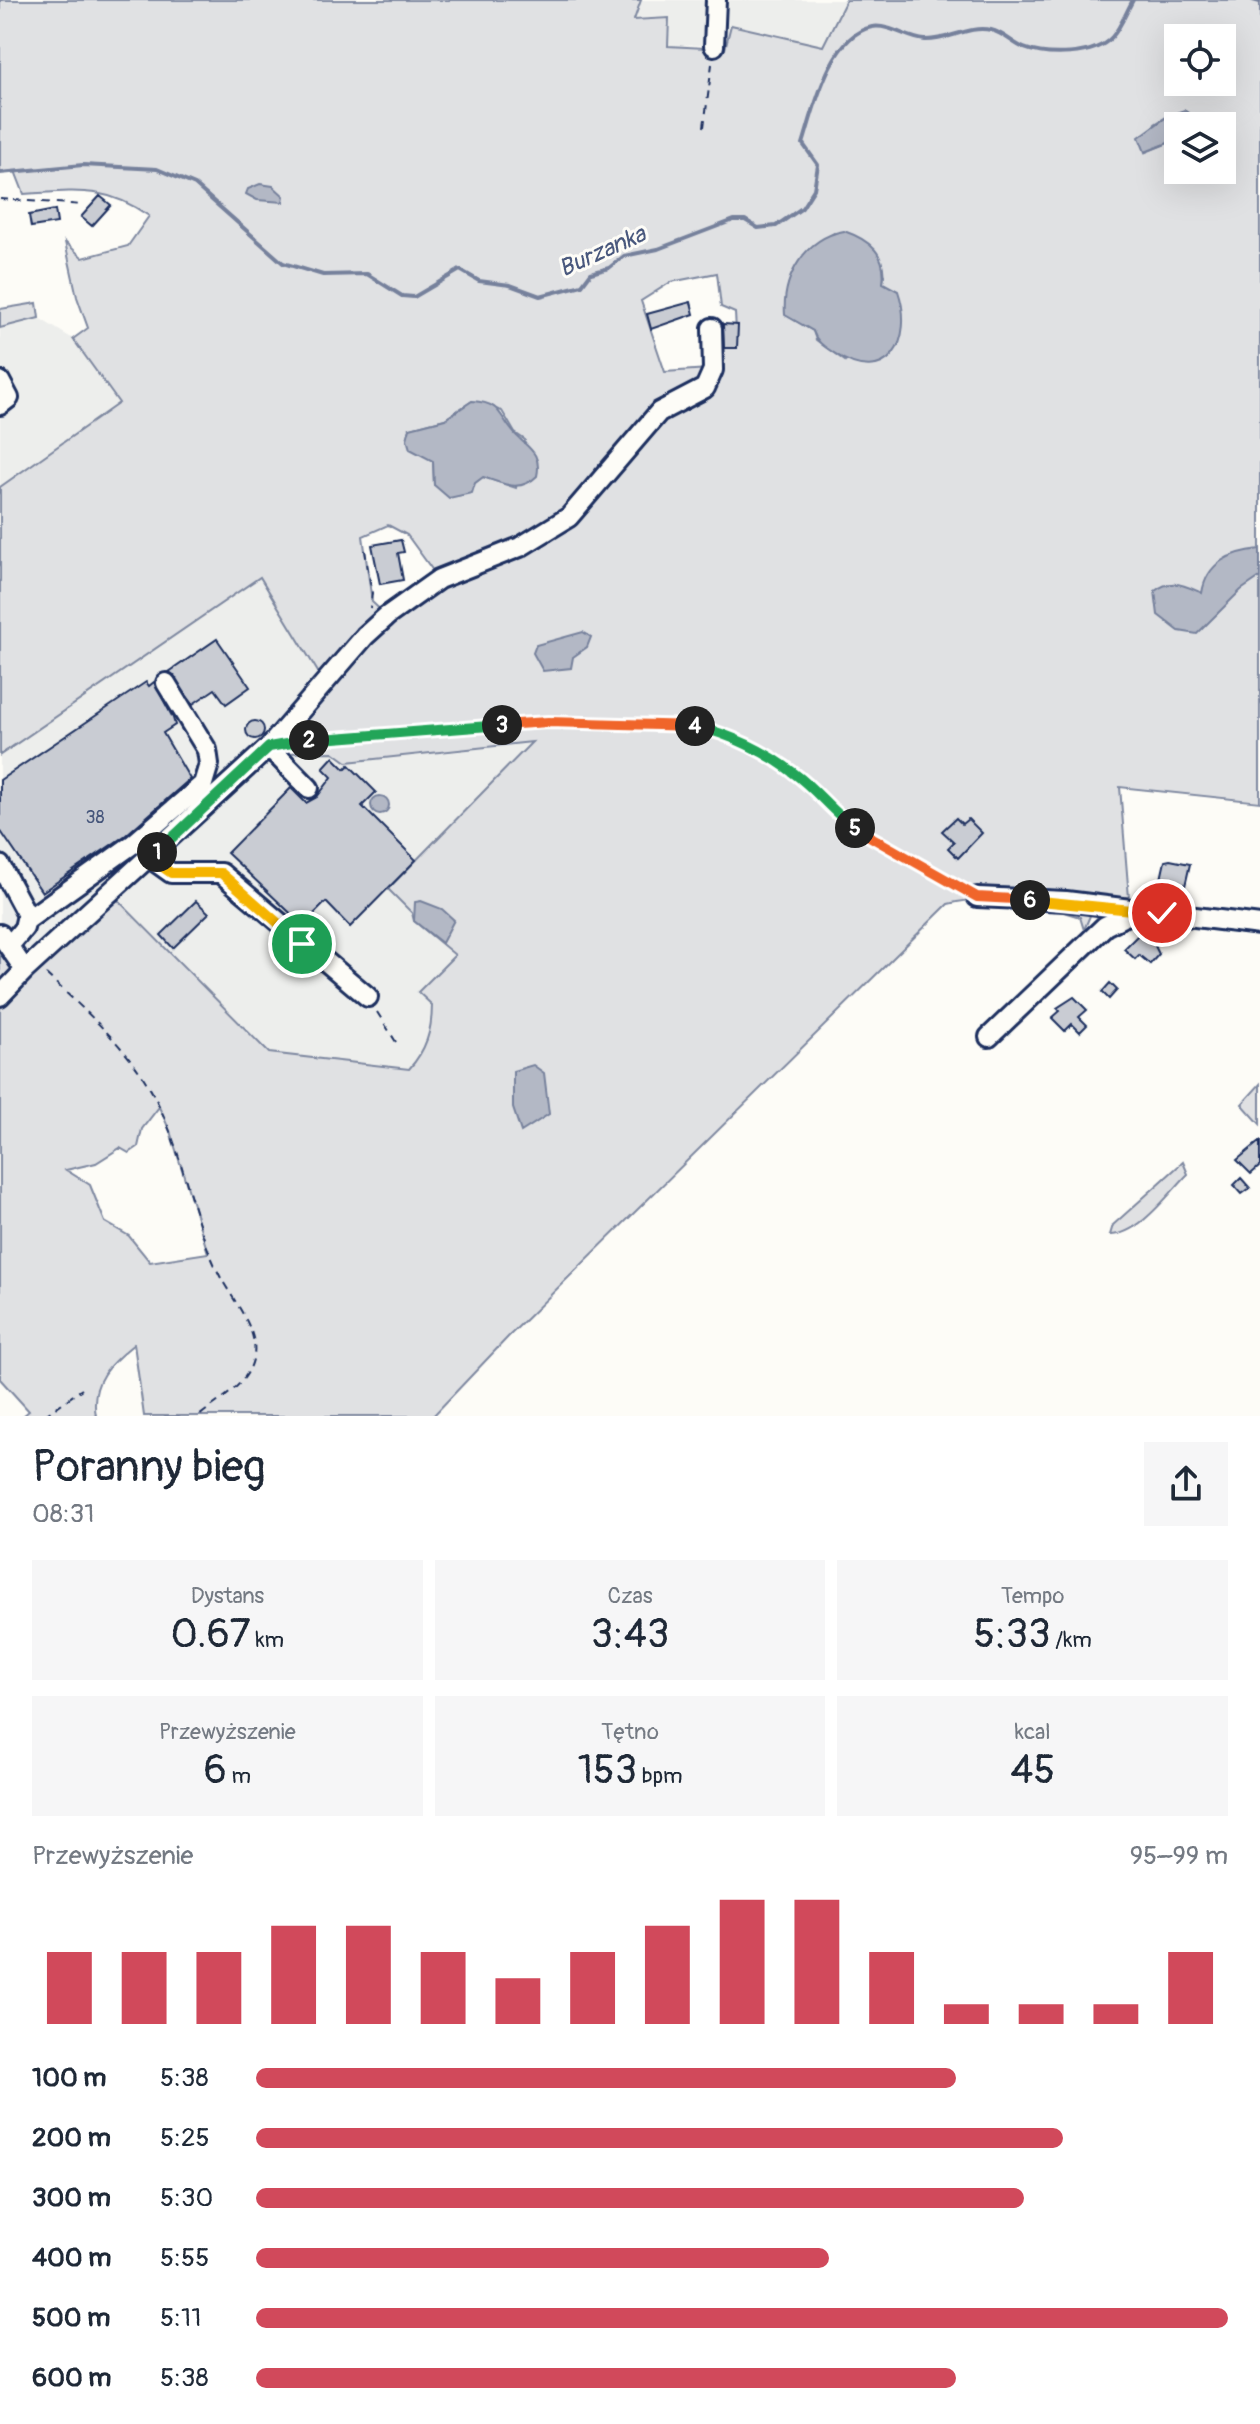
<!DOCTYPE html>
<html lang="pl">
<head>
<meta charset="utf-8">
<style>
	body { margin:0; font-family:Pangolin,sans-serif; background:#f6f6f7; color:#1f2937; height:100vh; display:flex; flex-direction:column; font-size:30px; white-space:nowrap }
	* { box-sizing:border-box; margin:0 }
	p { font-size:26px; color:#747a83 }
	.icon { flex:none; width:44px; height:44px; fill:none; stroke:currentColor; stroke-width:2; stroke-linecap:round; stroke-linejoin:round }
	.map { position:relative; height:1416px; overflow:hidden }
	.side { display:flex; flex-direction:column; background:#fff; flex:1 }
	.side>* { flex:none }
	.fabs { position:absolute; left:1164px; top:24px; display:grid; gap:16px }
	.fabs a { display:grid; place-items:center; width:72px; height:72px; border-radius:0px; background:#fff; box-shadow:0 8px 32px #0002; font-size:40px }
	.pin { position:absolute; display:grid; place-items:center; width:68px; height:68px; color:#fff; margin:-34px; border:4px solid #fff; border-radius:50%; box-shadow:0 2px 8px #0007 }
	.km { position:absolute; width:40px; height:40px; margin:-20px; border-radius:50%; background:#222; color:#fff; font-size:22px; line-height:40px; text-align:center }
	.round { display:grid; place-items:center; flex:none; width:84px; height:84px; border-radius:0px; background:#f6f6f7 }
	.head { display:flex; align-items:center; justify-content:space-between; height:136px; padding:0 32px }
	h1 { font-size:44px; font-weight:600; line-height:60px }
	.metrics { display:grid; grid-template-columns:repeat(3,1fr); gap:12px; height:136px; padding:8px 32px }
	.metrics div { display:grid; align-content:center; border-radius:0px; background:#f6f6f7; text-align:center }
	.metrics b { font-size:40px; font-weight:600 }
	.metrics small { font-size:22px; font-weight:400 }
	.metrics p { font-size:22px }
	.chart { height:224px; padding:16px 32px }
	.chart p { display:flex; justify-content:space-between }
	.chart svg { width:100%; height:144px; margin-top:8px; stroke:#d1495b; stroke-width:6 }
	ul { padding:0 32px; list-style:none; font-size:26px }
	li { display:grid; grid-template-columns:128px 96px 1fr; align-items:center; height:60px }
	li i { height:20px; border-radius:10px; background:#d1495b }
	.map>svg:first-child { display:block }
	.built { fill:#edeeec }
	.green { fill:#e0e1e3; stroke:#7e88a0; stroke-width:2; fill-rule:evenodd }
	.water { fill:#b3b8c5; stroke:#76819c; stroke-width:2 }
	.lines { fill:none; stroke-linecap:round; stroke-linejoin:round }
	.stream { stroke:#76819c; stroke-width:4 }
	.building { fill:#c9ccd3; stroke:#1b2f5e; stroke-width:2 }
	.minor-casing { stroke:#1b2f5e; stroke-width:24 }
	.path { stroke:#1b2f5e; stroke-width:2; stroke-dasharray:8 6; stroke-linecap:butt }
	.minor { stroke:#fdfcf7; stroke-width:18 }
	.split-1-casing { stroke:#fff; stroke-width:16 }
	.split-2-casing { stroke:#fff; stroke-width:16 }
	.split-3-casing { stroke:#fff; stroke-width:16 }
	.split-4-casing { stroke:#fff; stroke-width:16 }
	.split-5-casing { stroke:#fff; stroke-width:16 }
	.split-6-casing { stroke:#fff; stroke-width:16 }
	.split-7-casing { stroke:#fff; stroke-width:16 }
	.split-1 { stroke:#f5b400; stroke-width:10 }
	.split-2 { stroke:#22a559; stroke-width:10 }
	.split-3 { stroke:#22a559; stroke-width:10 }
	.split-4 { stroke:#f0652b; stroke-width:10 }
	.split-5 { stroke:#22a559; stroke-width:10 }
	.split-6 { stroke:#f0652b; stroke-width:10 }
	.split-7 { stroke:#f5b400; stroke-width:10 }
	.labels { text-anchor:middle; stroke-width:6; stroke-linejoin:round; paint-order:stroke }
	.number-label { font-size:18px; fill:#46567b }
	.water-label { font-size:24px; font-style:italic; fill:#49587d; stroke:#fdfcf7 }
</style>
</head>
<body>
<div class="map">
<svg width="1260" height="1416" viewBox="0 0 1260 1416">
	<rect width="100%" height="100%" fill="#fdfcf7"/>
	<filter id="ink" filterUnits="userSpaceOnUse"><feTurbulence type="fractalNoise" baseFrequency=".0125" numOctaves="2"/><feDisplacementMap in="SourceGraphic" scale="16" xChannelSelector="R" yChannelSelector="G"/><feConvolveMatrix kernelMatrix="1 2 1 2 8 2 1 2 1" color-interpolation-filters="sRGB"/></filter>
	<g filter="url(#ink)">
		<path class="built" d="M641,0H846L823,46L731,26L725,49L710,45L667,46L634,21Z
			M39,318L73,339L119,403L0,487V328Z
			M261,577L324,684L289,753H445L533,742L388,889L455,955L418,992L433,1005L432,1019L422,1054L409,1069L269,1053L111,893L25,970L0,934V755Z"/>
		<path class="green" d="M0,0H641L634,20L669,18L668,46L725,49L731,25L823,46L846,0H1260V802L1120,787L1130,910L1094,906L1084,930L1080,917C1038,904 991,893 948,904L509,1336L433,1416H144L134,1344C109,1364 90,1382 96,1416H23L29,1411L0,1379V934L24,969L111,893L269,1053L409,1069C426,1050 432,1031 432,1005L418,992L455,955L414,921L412,913L388,889L532,742L347,762L333,752L288,753L292,742L269,747L321,677L260,577L0,755V487L119,403L73,339L88,328L77,297L65,242L83,258L128,246L149,216C105,185 75,191 24,194L15,171L0,173ZM1178,38H1222V82H1178ZM1190,114V126H1222V170H1178V139L1146,152L1155,124L1168,116ZM834,233L884,275L883,283L890,288L845,361L816,340L813,331L786,315C782,278 802,250 834,233ZM717,273L721,307L735,313L737,348H723V368L665,372L641,301L671,282ZM472,401L502,411L515,433L525,440L516,488L483,477L475,483L434,485L433,461L410,428L445,419ZM388,525L407,535L439,579L387,616L372,602L363,536ZM159,1107L170,1131L208,1253L150,1262L129,1236L105,1222L90,1185L66,1170L96,1163L120,1148L129,1153L138,1147L142,1129Z
			M37,303L39,318L0,328V309Z
			M1260,1084V1124L1242,1104Z
			M1183,1162L1188,1174C1169,1193 1140,1235 1110,1235L1113,1225Z"/>
		<path class="water" d="M1184,110L1190,114V126H1178V139L1145,152L1139,137L1168,116Z
			M260,184L273,186L284,196L283,202L257,200L246,194L248,189Z
			M844,231C870,240 887,254 883,283L898,291C915,340 888,390 834,353C825,347 817,343 813,331L785,315C782,277 805,238 844,231Z
			M472,401C503,403 498,416 515,434C528,448 542,453 537,476C520,493 504,484 483,477L475,483L472,493L449,498L434,485L433,461L410,449L407,439L410,428L445,419Z
			M1260,549V577L1241,590L1197,634L1179,631L1158,615L1155,591C1172,578 1183,585 1202,593C1207,562 1231,552 1260,549Z
			M583,632L591,637L587,647L573,657L571,668L543,671L533,653L536,645Z
			M371 805a9 9 0 1 1 18 0a9 9 0 1 1-18 0Z
			M421,901L442,909L454,920L442,943L414,921L415,902Z
			M533,1065L544,1073L549,1114L521,1132L513,1108V1071Z"/>
		<g class="lines">
			<path class="stream" d="M1253,0L1260,2
				M0,173L83,165L157,169L195,185L283,263L323,275L367,274L402,296L414,297L460,270L479,281L510,285L540,296L582,285L591,273L609,268L624,256L658,249L734,220H745L758,228L776,226L802,208L814,189L818,165L803,144C814,109 830,35 872,27C890,24 908,39 925,40C948,41 968,25 991,30C1004,33 1012,43 1024,48C1047,57 1094,57 1112,37C1121,27 1126,12 1133,0"/>
		</g>
		<path class="building" d="M100,196L111,205L92,226L81,217Z
			M55,210L57,223L31,227L29,215Z
			M691,302L694,314L651,329L647,314Z
			M723,324L738,325L737,348H724Z
			M401,540L404,552L398,553L403,580L380,584L372,545Z
			M217,639L250,687L226,704L215,689L193,704L169,672Z
			M146,682L149,686L154,682L173,718L175,725L163,733L190,779L126,835L42,892L0,830V780Z
			M246 730a9 9 0 1 1 18 0a9 9 0 1 1-18 0Z
			M333,757L345,769L349,765L376,792L362,806L416,860L350,927L326,902L303,925L227,853L291,788L306,803L317,797L332,777L323,768Z
			M956,818L962,824L968,819L982,833L958,858L948,848L954,842L942,831Z
			M1170,860L1190,864L1185,886L1161,879L1165,861Z
			M196,901L209,913L173,948L161,935Z
			M1142,931L1158,943L1155,946L1159,954L1150,964L1139,955L1135,959L1124,949Z
			M1110,983L1117,990L1109,999L1102,992Z
			M1074,997L1087,1010L1079,1017L1087,1025L1080,1032L1072,1024L1065,1031L1052,1018L1060,1011L1057,1008Z
			M1260,1141V1166L1251,1174L1237,1160Z
			M1241,1178L1250,1188L1242,1194L1234,1185Z"/>
		<g class="lines">
			<g class="minor-casing">
				<path id="minor" d="M714,46L716,0
					M0,381L9,398L0,405
					M269,747L309,788
					M150,858L171,873H221L368,997
					M0,865L27,915L24,928L9,946
					M977,897L1066,901L1260,925
					M27,920L133,844L203,784L209,764L207,750L166,683
					M0,934L25,970L269,747L365,636L387,616L439,579L520,547L569,517L659,412L705,388L713,370L712,328
					M0,996L25,970
					M989,1037L1105,926L1133,912"/>
			</g>
			<path class="path" d="M704,127L712,64
				M0,199L83,205
				M365,550L372,593L370,608
				M294,742L431,728L548,722L702,728L773,759L796,774L858,831L961,889
				M46,974C81,1007 124,1044 148,1085C184,1145 189,1216 221,1278C233,1300 258,1329 254,1355C249,1385 221,1398 199,1416
				M377,1012L396,1042
				M44,1416L82,1389"/>
			<use href="#minor" class="minor"/>
		</g>
	</g>
	<g class="lines" filter="url(#ink)">
		<g class="split-1-casing">
			<path id="split-1" d="M157,852L150,858L171,873H221L302,944"/>
		</g>
		<g class="split-2-casing">
			<path id="split-2" d="M157,852L269,747L309,740"/>
		</g>
		<g class="split-3-casing">
			<path id="split-3" d="M309,740L502,725"/>
		</g>
		<g class="split-4-casing">
			<path id="split-4" d="M502,725L548,722L695,726"/>
		</g>
		<g class="split-5-casing">
			<path id="split-5" d="M695,726C730,734 767,752 795,774C817,790 833,813 855,828"/>
		</g>
		<g class="split-6-casing">
			<path id="split-6" d="M855,828L977,897L1030,900"/>
		</g>
		<g class="split-7-casing">
			<path id="split-7" d="M1030,900L1162,913"/>
		</g>
		<use href="#split-1" class="split-1"/>
		<use href="#split-2" class="split-2"/>
		<use href="#split-3" class="split-3"/>
		<use href="#split-4" class="split-4"/>
		<use href="#split-5" class="split-5"/>
		<use href="#split-6" class="split-6"/>
		<use href="#split-7" class="split-7"/>
	</g>
	<g class="labels">
		<g class="number-label">
			<text x="95" y="823">38</text>
		</g>
		<g class="water-label">
			<text transform="translate(602 251) rotate(-24)" y="8">Burzanka</text>
		</g>
	</g>
</svg>
<div class="fabs">
<a><svg class="icon" aria-label="locate" viewBox="0 0 24 24"><circle cx="12" cy="12" r="6"/><path d="M12 2v4M12 18v4M2 12h4M18 12h4"/></svg></a>
<a><svg class="icon" aria-label="layers" viewBox="0 0 24 24"><path d="M12 4l9 5-9 5-9-5zM3 14l9 5 9-5"/></svg></a>
</div>
<div class="pin" style="left:302px;top:944px;background:#1e9e55"><svg class="icon" aria-label="arrive" viewBox="0 0 24 24"><path d="M6 21V4h12l-3 4 3 4H6"/></svg></div>
<div class="pin" style="left:1162px;top:913px;background:#d93025"><svg class="icon" aria-label="check" viewBox="0 0 24 24"><path d="M5 12l5 5 9-10"/></svg></div>
<b class="km" style="left:157px;top:852px">1</b>
<b class="km" style="left:309px;top:740px">2</b>
<b class="km" style="left:502px;top:725px">3</b>
<b class="km" style="left:695px;top:726px">4</b>
<b class="km" style="left:855px;top:828px">5</b>
<b class="km" style="left:1030px;top:900px">6</b>
</div>
<section class="side">
<div class="head"><div><h1>Poranny bieg</h1><p>08:31</p></div><a class="round"><svg class="icon" aria-label="share" viewBox="0 0 24 24"><path d="M12 15V3M7 8l5-5 5 5M5 13v7h14v-7"/></svg></a></div>
<div class="metrics">
<div><p>Dystans</p><b>0.67<small> km</small></b></div>
<div><p>Czas</p><b>3:43</b></div>
<div><p>Tempo</p><b>5:33<small> /km</small></b></div>
</div>
<div class="metrics">
<div><p>Przewyższenie</p><b>6<small> m</small></b></div>
<div><p>Tętno</p><b>153<small> bpm</small></b></div>
<div><p>kcal</p><b>45</b></div>
</div>
<div class="chart"><p><span>Przewyższenie</span>95–99 m</p>
<svg viewBox="0 0 160 44" preserveAspectRatio="none"><path d="M5 44V22M15 44V22M25 44V22M35 44V14M45 44V14M55 44V22M65 44V30M75 44V22M85 44V14M95 44V6M105 44V6M115 44V22M125 44V38M135 44V38M145 44V38M155 44V22"/></svg>
</div>
<ul>
<li><b>100 m</b>5:38<i style="width:72%"></i></li>
<li><b>200 m</b>5:25<i style="width:83%"></i></li>
<li><b>300 m</b>5:30<i style="width:79%"></i></li>
<li><b>400 m</b>5:55<i style="width:59%"></i></li>
<li><b>500 m</b>5:11<i style="width:100%"></i></li>
<li><b>600 m</b>5:38<i style="width:72%"></i></li>
</ul>
</section>
</body>
</html>
